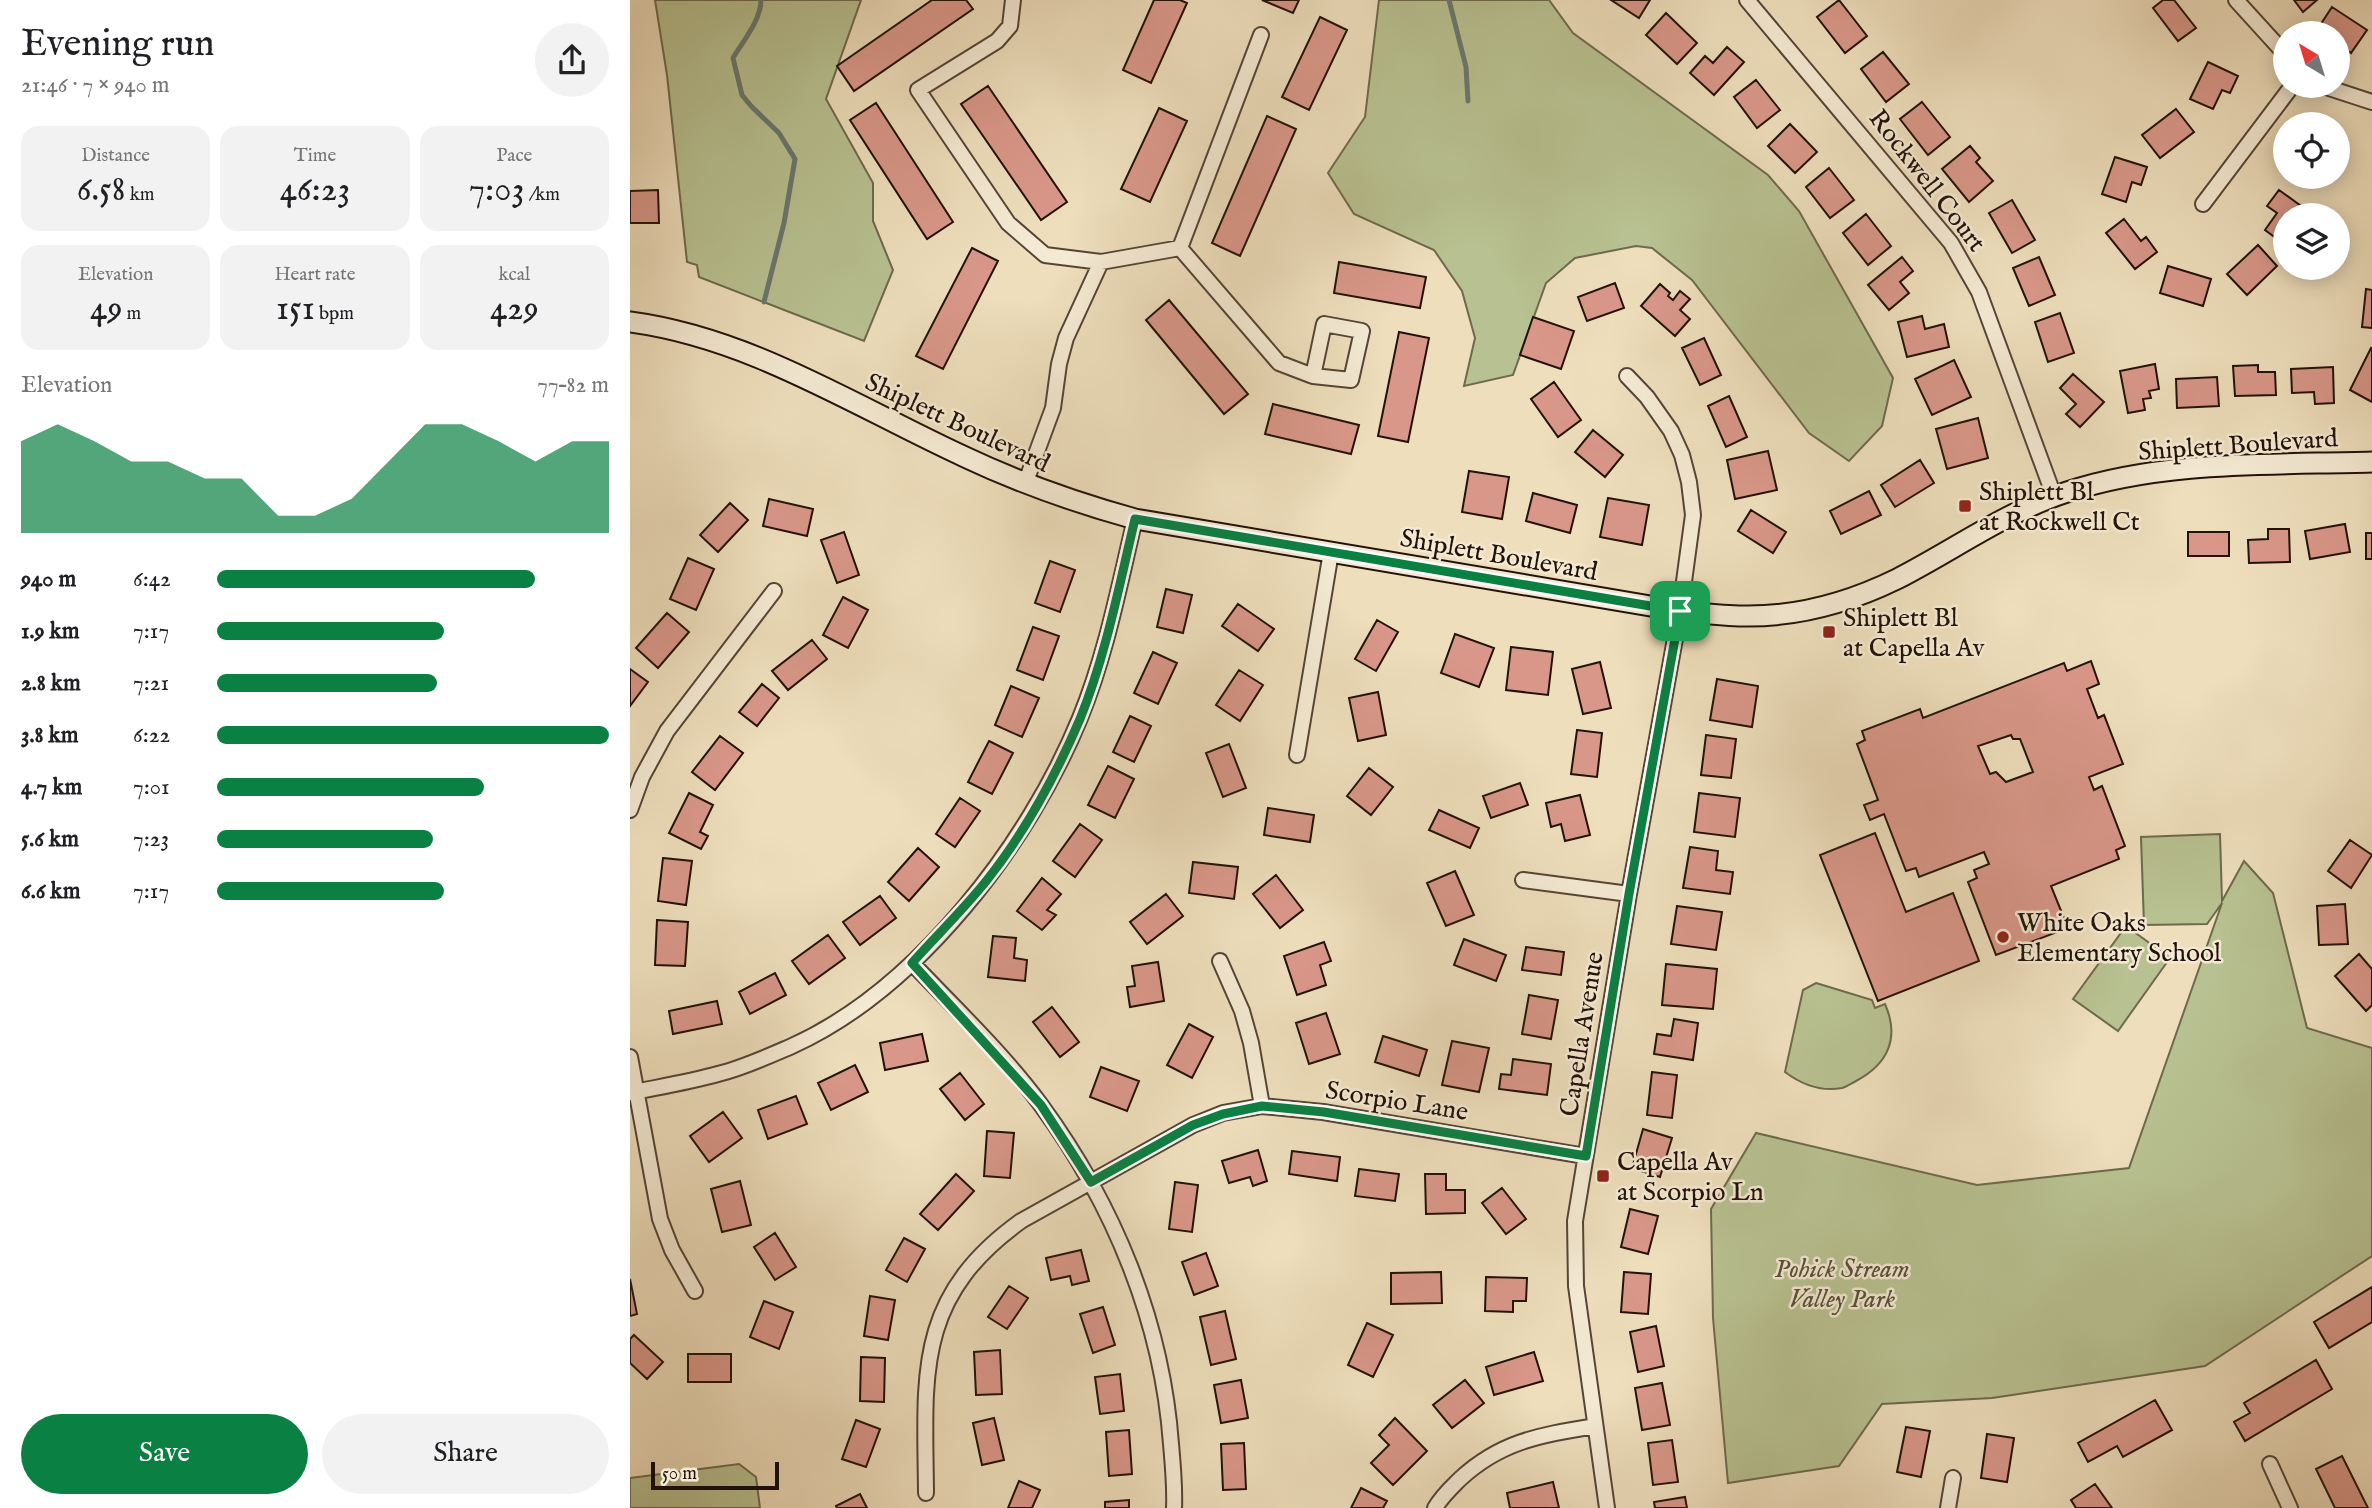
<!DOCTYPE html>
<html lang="en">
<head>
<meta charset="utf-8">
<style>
	body { margin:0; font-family:"IM FELL English",serif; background:#f2f2f2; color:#202124; height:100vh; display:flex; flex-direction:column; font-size:26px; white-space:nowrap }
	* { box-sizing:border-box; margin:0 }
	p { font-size:23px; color:#757577 }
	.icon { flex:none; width:38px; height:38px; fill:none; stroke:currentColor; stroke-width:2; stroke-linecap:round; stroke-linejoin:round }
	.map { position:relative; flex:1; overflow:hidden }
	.panel { display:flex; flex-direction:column; background:#fff; width:630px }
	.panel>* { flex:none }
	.needle { width:46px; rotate:322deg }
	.buttons { position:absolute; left:1643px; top:21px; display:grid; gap:14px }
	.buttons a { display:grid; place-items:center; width:77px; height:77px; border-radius:50%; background:#fff; box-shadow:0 4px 18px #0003; font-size:35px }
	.scale { position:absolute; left:21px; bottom:18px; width:128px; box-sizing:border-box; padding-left:7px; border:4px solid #221209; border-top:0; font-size:19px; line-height:24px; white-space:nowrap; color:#221209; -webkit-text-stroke:5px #f4ead3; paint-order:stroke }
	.pin { position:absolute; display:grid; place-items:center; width:60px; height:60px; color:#fff; margin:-30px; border-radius:14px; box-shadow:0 4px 10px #0006 }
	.round { display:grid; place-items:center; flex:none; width:74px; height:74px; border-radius:37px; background:#f2f2f2 }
	.overview { display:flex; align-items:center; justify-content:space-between; height:119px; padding:0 21px }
	h1 { font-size:38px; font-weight:600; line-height:52px }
	.stats { display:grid; grid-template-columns:repeat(3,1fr); gap:10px; height:119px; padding:7px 21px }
	.stats div { display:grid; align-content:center; border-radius:18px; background:#f2f2f2; text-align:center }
	.stats b { font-size:35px; font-weight:600 }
	.stats small { font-size:19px; font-weight:400 }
	.stats p { font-size:19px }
	.chart { height:196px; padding:14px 21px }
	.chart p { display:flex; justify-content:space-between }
	.chart svg { width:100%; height:126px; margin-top:7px; fill:#0b8043; opacity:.7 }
	.button { display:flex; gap:14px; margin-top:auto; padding:14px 21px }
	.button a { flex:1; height:80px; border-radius:42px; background:#0b8043; color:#fff; font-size:28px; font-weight:600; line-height:80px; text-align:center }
	.button a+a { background:#f2f2f2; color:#202124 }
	ul { padding:0 21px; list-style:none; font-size:23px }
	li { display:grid; grid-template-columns:112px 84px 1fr; align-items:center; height:52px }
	li i { height:18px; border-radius:9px; background:#0b8043 }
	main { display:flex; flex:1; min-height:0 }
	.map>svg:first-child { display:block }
	.green { fill:#b8c191; stroke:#6d6a4d; stroke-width:2 }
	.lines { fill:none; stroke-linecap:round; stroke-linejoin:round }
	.stream { stroke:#69786f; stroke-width:5 }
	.building { fill:#d99789; stroke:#221209; stroke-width:2; fill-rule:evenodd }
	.street-casing { stroke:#554536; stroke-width:18 }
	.secondary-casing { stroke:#221209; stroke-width:23 }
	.street { stroke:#f4ead3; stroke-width:14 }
	.secondary { stroke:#f4ead3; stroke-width:19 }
	.route-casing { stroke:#fff; stroke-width:14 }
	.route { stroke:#0b8043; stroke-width:9 }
	.poi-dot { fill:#8f2418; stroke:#f4ead3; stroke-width:2.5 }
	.labels { text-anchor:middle; stroke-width:5; stroke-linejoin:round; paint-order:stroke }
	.street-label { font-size:26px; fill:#221209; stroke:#f4ead3 }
	.poi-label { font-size:26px; fill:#221209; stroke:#f4ead3; text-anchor:start }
	.park-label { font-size:26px; font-style:italic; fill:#564f39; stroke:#f4ead3 }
</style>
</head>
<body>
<main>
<section class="panel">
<div class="overview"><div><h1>Evening run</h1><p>21:46 · 7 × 940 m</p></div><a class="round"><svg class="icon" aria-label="share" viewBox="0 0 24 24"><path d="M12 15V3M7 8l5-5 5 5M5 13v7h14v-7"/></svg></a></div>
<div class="stats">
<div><p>Distance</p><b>6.58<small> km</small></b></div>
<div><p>Time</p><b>46:23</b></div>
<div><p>Pace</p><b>7:03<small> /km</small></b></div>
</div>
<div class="stats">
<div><p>Elevation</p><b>49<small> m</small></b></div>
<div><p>Heart rate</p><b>151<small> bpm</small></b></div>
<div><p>kcal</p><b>429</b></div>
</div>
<div class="chart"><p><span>Elevation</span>77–82 m</p>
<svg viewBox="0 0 160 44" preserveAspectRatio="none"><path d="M0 44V12L10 6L20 12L30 19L40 19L50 25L60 25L70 38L80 38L90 32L100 19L110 6L120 6L130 12L140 19L150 12L160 12V44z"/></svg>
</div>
<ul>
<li><b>940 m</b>6:42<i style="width:81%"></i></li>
<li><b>1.9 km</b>7:17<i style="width:58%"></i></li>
<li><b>2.8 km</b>7:21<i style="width:56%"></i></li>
<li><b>3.8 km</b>6:22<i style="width:100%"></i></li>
<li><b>4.7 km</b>7:01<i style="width:68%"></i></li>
<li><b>5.6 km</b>7:23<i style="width:55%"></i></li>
<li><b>6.6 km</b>7:17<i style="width:58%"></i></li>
</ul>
<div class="button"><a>Save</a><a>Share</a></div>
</section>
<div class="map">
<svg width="1742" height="1508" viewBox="0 0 1742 1508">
	<rect width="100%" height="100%" fill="#eedebc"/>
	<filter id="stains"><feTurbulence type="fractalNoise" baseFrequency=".00286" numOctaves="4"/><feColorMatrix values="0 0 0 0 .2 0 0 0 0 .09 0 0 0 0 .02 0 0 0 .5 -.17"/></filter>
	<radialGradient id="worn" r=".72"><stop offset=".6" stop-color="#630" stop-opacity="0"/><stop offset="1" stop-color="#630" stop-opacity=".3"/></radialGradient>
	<path class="green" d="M25,0H231L196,99L243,183V221L263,270L234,341L69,277L67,265L57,262L37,75Z
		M749,0H919L943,33L1138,175L1169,211L1263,378L1252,426L1219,461L1179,433L1062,280L1022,248L1006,246L945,258L916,283L883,375L834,386L845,338L832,291L804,250L724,214L698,173L735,117Z
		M1590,834L1592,901L1614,861L1643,893L1677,1028L1742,1048V1256L1575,1366L1362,1398L1252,1404L1209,1466L1098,1483L1083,1318L1081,1209L1126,1133L1347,1185L1499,1168L1592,903L1577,924L1514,925L1511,837Z
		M1496,926L1540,958L1488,1031L1443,999Z
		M1186,983L1242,1000L1245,1008L1255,1004C1270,1038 1258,1064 1226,1081C1222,1083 1216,1087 1212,1088C1191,1092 1171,1084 1155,1072L1173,990Z
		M109,1464L126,1477L130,1508H0V1478Z"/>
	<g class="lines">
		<path class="stream" d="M131,0C131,20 113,41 103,58L112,95L121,106L149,133L165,159L154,223L134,302
			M819,0L836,67L838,101"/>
	</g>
	<path class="building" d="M302,0H336L343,9L224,91L207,66Z
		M524,0H550L557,3L521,83L493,70Z
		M632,0H669L663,13Z
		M981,0H1020L1009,18Z
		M1209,0L1237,36L1215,53L1187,17Z
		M1533,0H1544L1566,28L1548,41L1523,8Z
		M1664,0H1687L1673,12Z
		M1702,7L1737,30L1721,53L1708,44V33H1692L1687,30Z
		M1036,13L1067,43L1047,64L1016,35Z
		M690,17L717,30L679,110L652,97Z
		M1097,47L1114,62L1084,95L1060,73L1075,56L1083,63Z
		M1253,52L1279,84L1256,102L1231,69Z
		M1578,62L1608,76L1600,93L1592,90L1583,109L1560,99Z
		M1126,80L1150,110L1127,128L1104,97Z
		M358,86L437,202L411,220L331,104Z
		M1292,102L1320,137L1298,155L1270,119Z
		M246,103L323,222L297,239L220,120Z
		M529,108L557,121L520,202L491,189Z
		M1546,109L1564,132L1530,158L1512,135Z
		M637,116L666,129L610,256L582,243Z
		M1160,124L1187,152L1165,173L1138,146Z
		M1340,146L1350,158L1346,162L1363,181L1339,202L1312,169Z
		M1485,157L1517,167L1511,185L1502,182L1496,202L1472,194Z
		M1199,168L1224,200L1200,218L1176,187Z
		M1673,177H1695L1681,188Z
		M28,190L29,223H0V191Z
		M1649,190L1678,211L1675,215H1656L1654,244L1635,230L1647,213L1637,206Z
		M1382,200L1405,240L1382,253L1359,213Z
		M1236,214L1261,246L1238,265L1213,233Z
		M1494,219L1511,241L1516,237L1527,252L1505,269L1476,233Z
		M1628,245L1647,266L1617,295L1597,274Z
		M342,248L368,261L313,369L286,356Z
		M1272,257L1283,271L1270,282L1279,293L1259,310L1238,285Z
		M1409,257L1425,295L1399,306L1383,268Z
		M709,262L796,277L790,308L704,293Z
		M1538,266L1581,279L1573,306L1530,293Z
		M985,283L994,308L957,321L948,297Z
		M1030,284L1040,293L1038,296L1043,300L1050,291L1060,299L1050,310L1060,319L1045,336L1011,306Z
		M1736,289L1742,290V328L1732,327Z
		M539,300L618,394L594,414L516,320Z
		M1430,313L1444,353L1418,362L1405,322Z
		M1292,316L1295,329L1314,324L1319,347L1277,357L1268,322Z
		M903,317L944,331L931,369L890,355Z
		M769,332L799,338L778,442L748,436Z
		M1074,338L1091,375L1070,385L1052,348Z
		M1741,348L1742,349V402L1720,390Z
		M1324,360L1341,397L1302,415L1285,379Z
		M1525,364L1529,389L1519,391L1521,398L1513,399L1515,410L1498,413L1490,371Z
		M1628,365V372H1645L1646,395L1605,396L1603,366Z
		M1703,367L1704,403L1685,404L1684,392L1662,393L1661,369Z
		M1443,374L1474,402L1450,427L1436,414L1446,404L1430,388Z
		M1587,377L1589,406L1547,408L1546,379Z
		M924,382L951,420L928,437L901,399Z
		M1099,396L1117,437L1096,447L1078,406Z
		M643,404L729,425L721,454L635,434Z
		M1348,418L1358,458L1317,469L1306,429Z
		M963,430L993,455L975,477L945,452Z
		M1138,451L1147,490L1105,499L1097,460Z
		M1290,460L1304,483L1265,507L1251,485Z
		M839,471L879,477L872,519L832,512Z
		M1239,491L1251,515L1211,534L1200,511Z
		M903,493L947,505L940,533L896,521Z
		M978,498L1019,505L1012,545L970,537Z
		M139,499L183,509L177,536L133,526Z
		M100,503L118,520L88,552L70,535Z
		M1121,510L1156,532L1143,553L1108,531Z
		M1715,524L1720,552L1680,559L1675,531Z
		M1638,529H1659L1660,562L1619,563L1618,540L1638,539Z
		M214,532L229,575L207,583L191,540Z
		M1558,532H1599V556H1558Z
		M1736,533H1742V559H1736Z
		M58,558L84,569L66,610L40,599Z
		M420,561L445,570L430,612L405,603Z
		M536,589L562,595L553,633L527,627Z
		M213,597L238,610L218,648L193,635Z
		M608,604L644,629L628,651L592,626Z
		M37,613L59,632L28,668L6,648Z
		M747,620L768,632L746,671L725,659Z
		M403,627L429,636L413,680L387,670Z
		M825,634L864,648L849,687L811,673Z
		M182,640L197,659L158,690L142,671Z
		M881,647L923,652L918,695L876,690Z
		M523,652L547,663L528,704L504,693Z
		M1461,661L1469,684L1457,689L1468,718L1474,715L1493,764L1459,777L1464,790L1472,786L1495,846L1486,850L1489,859L1421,886L1438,928L1366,955L1338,882L1347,878L1344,870L1359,864L1354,852L1289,877L1286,868L1276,871L1254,814L1240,820L1234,805L1248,800L1227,744L1235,740L1232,731L1290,709L1293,718L1434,663L1437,671ZM1381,735L1383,739H1390L1403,772L1376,782L1366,772L1360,774L1348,746Z
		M970,662L981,708L953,714L942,669Z
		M0,669L18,682L0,706Z
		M609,670L633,685L610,721L586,705Z
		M1087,679L1128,686L1122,727L1080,720Z
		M132,684L149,698L127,726L109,712Z
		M381,686L409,698L392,737L365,725Z
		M748,692L756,735L728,741L719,698Z
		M500,716L521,726L504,762L483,752Z
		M947,730L972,733L967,777L941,774Z
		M1076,735L1106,739L1101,778L1071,775Z
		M90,736L113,753L85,790L62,772Z
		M359,741L383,753L362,794L338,782Z
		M599,744L616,788L593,797L576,753Z
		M478,766L504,779L485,818L458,805Z
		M739,768L763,787L741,815L717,796Z
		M890,783L898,805L861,818L853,796Z
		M59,793L83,805L70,832L78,836L71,849L39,833Z
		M1069,793L1110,798L1105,837L1064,832Z
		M950,795L960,835L935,841L931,824L921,827L916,803Z
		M330,798L350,811L325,847L306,834Z
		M638,808L684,815L680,842L634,835Z
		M809,810L849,828L840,848L799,830Z
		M450,824L472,840L445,877L423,861Z
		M1245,833L1276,912L1323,893L1349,961L1248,1001L1190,855Z
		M1720,840L1742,855L1721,888L1698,871Z
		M1060,847L1088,851L1086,870L1103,872L1100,894L1053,888Z
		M288,848L309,867L279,901L258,882Z
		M33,858L62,861L56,905L28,901Z
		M563,862L608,867L604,899L559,893Z
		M825,871L844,915L816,926L797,883Z
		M646,875L673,910L650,928L623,894Z
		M412,878L431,894L417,910L426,915L412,930L387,911Z
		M536,894L553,916L517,944L500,922Z
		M250,896L266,918L230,945L213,922Z
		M1715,904L1718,944L1689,945L1687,906Z
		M1047,906L1092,912L1086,950L1041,944Z
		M27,920L58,922L55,966L25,965Z
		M198,935L215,958L179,984L162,961Z
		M363,936L386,938L384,958L397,960L395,981L358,977Z
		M834,939L876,955L866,981L824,965Z
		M694,942L701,961L690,965L696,985L667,995L654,956Z
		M896,947L934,952L931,975L892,970Z
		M1729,954L1742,969V1005L1736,1011L1705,976Z
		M528,962L534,1001L500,1007L497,987L505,986L502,966Z
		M1036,964L1087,969L1083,1009L1032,1005Z
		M145,973L156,995L120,1014L109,992Z
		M899,995L928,1000L921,1039L892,1034Z
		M87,1001L92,1024L43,1034L39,1011Z
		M422,1007L449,1042L430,1057L403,1022Z
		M696,1013L710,1054L679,1064L666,1023Z
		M1044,1019L1068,1023L1063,1060L1024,1054L1027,1034L1041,1036Z
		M559,1024L583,1037L562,1078L537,1065Z
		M292,1034L298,1061L255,1070L250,1043Z
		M753,1036L797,1050L789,1076L745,1062Z
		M822,1041L859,1048L849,1092L812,1085Z
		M883,1059L921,1064L917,1095L869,1089L871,1074L881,1075Z
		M225,1065L238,1092L201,1110L188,1083Z
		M471,1067L509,1081L497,1111L460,1097Z
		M1022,1072L1047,1075L1042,1118L1017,1115Z
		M330,1073L354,1104L335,1120L310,1089Z
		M166,1096L177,1124L138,1139L128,1110Z
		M93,1112L112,1138L79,1162L60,1136Z
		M1013,1129L1042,1138L1030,1177L1002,1168Z
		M357,1131L384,1133L380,1178L354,1176Z
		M628,1150L637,1181L623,1186L620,1177L599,1183L592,1161Z
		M662,1151L710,1157L707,1181L659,1174Z
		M729,1169L769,1174L765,1201L725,1196Z
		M326,1174L344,1191L308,1230L290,1214Z
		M795,1174H816V1190H835V1213L796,1214Z
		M110,1181L121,1225L92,1232L81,1189Z
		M545,1182L568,1185L562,1232L539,1229Z
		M872,1188L896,1219L876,1234L852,1203Z
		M1000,1209L1028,1216L1018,1254L991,1247Z
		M145,1233L166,1267L145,1280L124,1247Z
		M274,1238L295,1249L277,1282L256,1270Z
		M451,1250L459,1281L442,1285L440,1276L421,1280L416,1258Z
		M576,1253L588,1286L564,1295L552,1262Z
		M811,1272L812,1303L761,1304V1273Z
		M994,1272L1021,1274L1018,1314L991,1312Z
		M856,1277L897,1278L896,1301H883V1312L855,1311Z
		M0,1279L7,1314L0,1316Z
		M379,1286L398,1298L377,1329L358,1317Z
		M1742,1287V1322L1699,1348L1684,1322Z
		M240,1296L265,1300L258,1340L234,1336Z
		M134,1301L163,1312L149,1349L120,1337Z
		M473,1307L485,1345L463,1353L450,1314Z
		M595,1311L606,1359L581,1365L570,1317Z
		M737,1323L763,1335L743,1377L718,1365Z
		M1026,1326L1034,1366L1008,1372L1000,1332Z
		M4,1335L33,1362L17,1379L0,1363V1339Z
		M370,1350L372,1394L346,1395L344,1352Z
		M904,1352L913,1381L864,1395L856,1367Z
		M58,1354H101V1382H58Z
		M231,1357L255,1358L254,1402L230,1401Z
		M1686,1360L1702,1389L1615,1441L1604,1422L1620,1413L1614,1403Z
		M490,1374L494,1411L470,1414L465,1377Z
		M611,1380L618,1418L591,1423L584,1385Z
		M835,1380L854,1403L822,1428L803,1405Z
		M1032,1383L1040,1425L1012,1430L1005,1388Z
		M1525,1400L1542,1430L1493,1457L1487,1446L1458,1462L1448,1443Z
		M364,1418L374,1460L352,1465L343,1423Z
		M765,1418L797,1451L763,1485L741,1463L759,1445L749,1435Z
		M226,1420L250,1429L236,1467L212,1459Z
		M1276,1427L1300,1431L1291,1477L1267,1472Z
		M499,1430L502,1474L479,1476L476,1432Z
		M1357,1434L1384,1438L1377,1482L1351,1478Z
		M1042,1440L1048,1482L1023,1485L1018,1443Z
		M614,1443L616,1489L593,1490L591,1444Z
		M1712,1456L1738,1508H1705L1686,1469Z
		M389,1481L410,1490L402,1508H378Z
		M923,1482L929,1508H880L877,1493Z
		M1465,1484L1482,1508H1446L1441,1500Z
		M731,1488L757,1501L753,1508H721Z
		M230,1494L237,1508H207L206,1506Z
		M1055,1497L1057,1508H1025L1024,1502Z
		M499,1500V1508H475V1502Z"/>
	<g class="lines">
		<g class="street-casing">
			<path id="street" d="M383,0L380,26L367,41L288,90L378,223L415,255L471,262L550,248L631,35
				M1117,0L1321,243L1349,292L1424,496
				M1606,0L1656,55
				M1693,86L1742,102
				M1573,204L1662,86
				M550,248L649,363L683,376L721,380L732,331L694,324L683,376
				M395,484L423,408L429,364L436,338L471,262
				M667,755L701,552
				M0,810L12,777L37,731L144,591
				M893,880L999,894
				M590,961L612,1011L621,1043L632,1106
				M282,963C325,1008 375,1056 411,1105C484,1205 532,1321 541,1444C543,1466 545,1487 544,1508
				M0,1057L30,1219L42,1250L65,1291
				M0,1093C29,1087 59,1082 88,1074C113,1068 139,1056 162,1046C288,989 399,843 450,718C476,655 489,586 505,519
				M1640,1464L1660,1508
				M296,1493C295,1375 284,1298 391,1221L563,1125L593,1113L632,1106L693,1112L955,1156
				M805,1508C812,1496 820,1489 830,1479C871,1441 911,1435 965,1426
				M977,1508L946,1286L945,1221L999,894L1050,611L1063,515L1059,482L1052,455L1041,431L1017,397L997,376
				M1318,1508L1323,1478"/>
		</g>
		<g class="secondary-casing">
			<path id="secondary" d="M0,322C121,338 226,407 335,457C390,483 447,503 505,519L1050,611C1071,613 1092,616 1113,616C1166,617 1220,602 1267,579C1324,550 1375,512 1437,492C1534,460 1641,465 1742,462"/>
		</g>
		<use href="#street" class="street"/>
		<use href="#secondary" class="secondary"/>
	</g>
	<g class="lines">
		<g class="route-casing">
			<path id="route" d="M505,519L1050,611L999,894L956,1156L694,1112L632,1106L593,1114L563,1125L461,1182L411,1105L282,963C307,935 334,909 357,880C395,832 426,775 450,719C476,655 489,586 505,519Z"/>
		</g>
		<use href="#route" class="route"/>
	</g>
	<g class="poi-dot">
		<rect x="1328" y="499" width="14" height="14" rx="3.5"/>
		<rect x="1192" y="625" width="14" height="14" rx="3.5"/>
		<circle cx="1373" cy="937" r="7"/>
		<rect x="966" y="1169" width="14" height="14" rx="3.5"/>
	</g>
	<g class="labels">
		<g class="street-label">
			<text transform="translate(1298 180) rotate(52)" y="9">Rockwell Court</text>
			<text transform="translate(328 422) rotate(25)" y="9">Shiplett Boulevard</text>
			<text transform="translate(1608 444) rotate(-4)" y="9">Shiplett Boulevard</text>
			<text transform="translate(869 554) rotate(10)" y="9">Shiplett Boulevard</text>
			<text transform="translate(951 1034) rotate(-81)" y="9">Capella Avenue</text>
			<text transform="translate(767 1100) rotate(9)" y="9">Scorpio Lane</text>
		</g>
		<g class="poi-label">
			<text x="1349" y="500">Shiplett Bl<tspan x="1349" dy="30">at Rockwell Ct</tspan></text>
			<text x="1213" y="626">Shiplett Bl<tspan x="1213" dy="30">at Capella Av</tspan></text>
			<text x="1387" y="931">White Oaks<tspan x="1387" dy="30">Elementary School</tspan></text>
			<text x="987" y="1170">Capella Av<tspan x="987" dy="30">at Scorpio Ln</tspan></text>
		</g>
		<g class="park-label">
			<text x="1212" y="1277">Pohick Stream<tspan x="1212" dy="30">Valley Park</tspan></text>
		</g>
	</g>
	<rect width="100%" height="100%" filter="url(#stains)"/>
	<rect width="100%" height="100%" fill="url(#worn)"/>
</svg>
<div class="buttons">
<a><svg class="needle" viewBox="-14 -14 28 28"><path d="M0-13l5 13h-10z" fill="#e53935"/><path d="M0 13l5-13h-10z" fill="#757577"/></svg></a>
<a><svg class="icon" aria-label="locate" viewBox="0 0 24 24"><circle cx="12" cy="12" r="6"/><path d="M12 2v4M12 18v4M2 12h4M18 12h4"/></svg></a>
<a><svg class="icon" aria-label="layers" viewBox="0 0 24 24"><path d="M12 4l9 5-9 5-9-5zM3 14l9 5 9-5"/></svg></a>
</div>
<div class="scale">50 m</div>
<div class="pin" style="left:1050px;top:611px;background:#1e9e55"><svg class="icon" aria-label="arrive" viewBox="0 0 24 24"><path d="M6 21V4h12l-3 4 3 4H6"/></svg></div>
</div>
</main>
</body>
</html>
